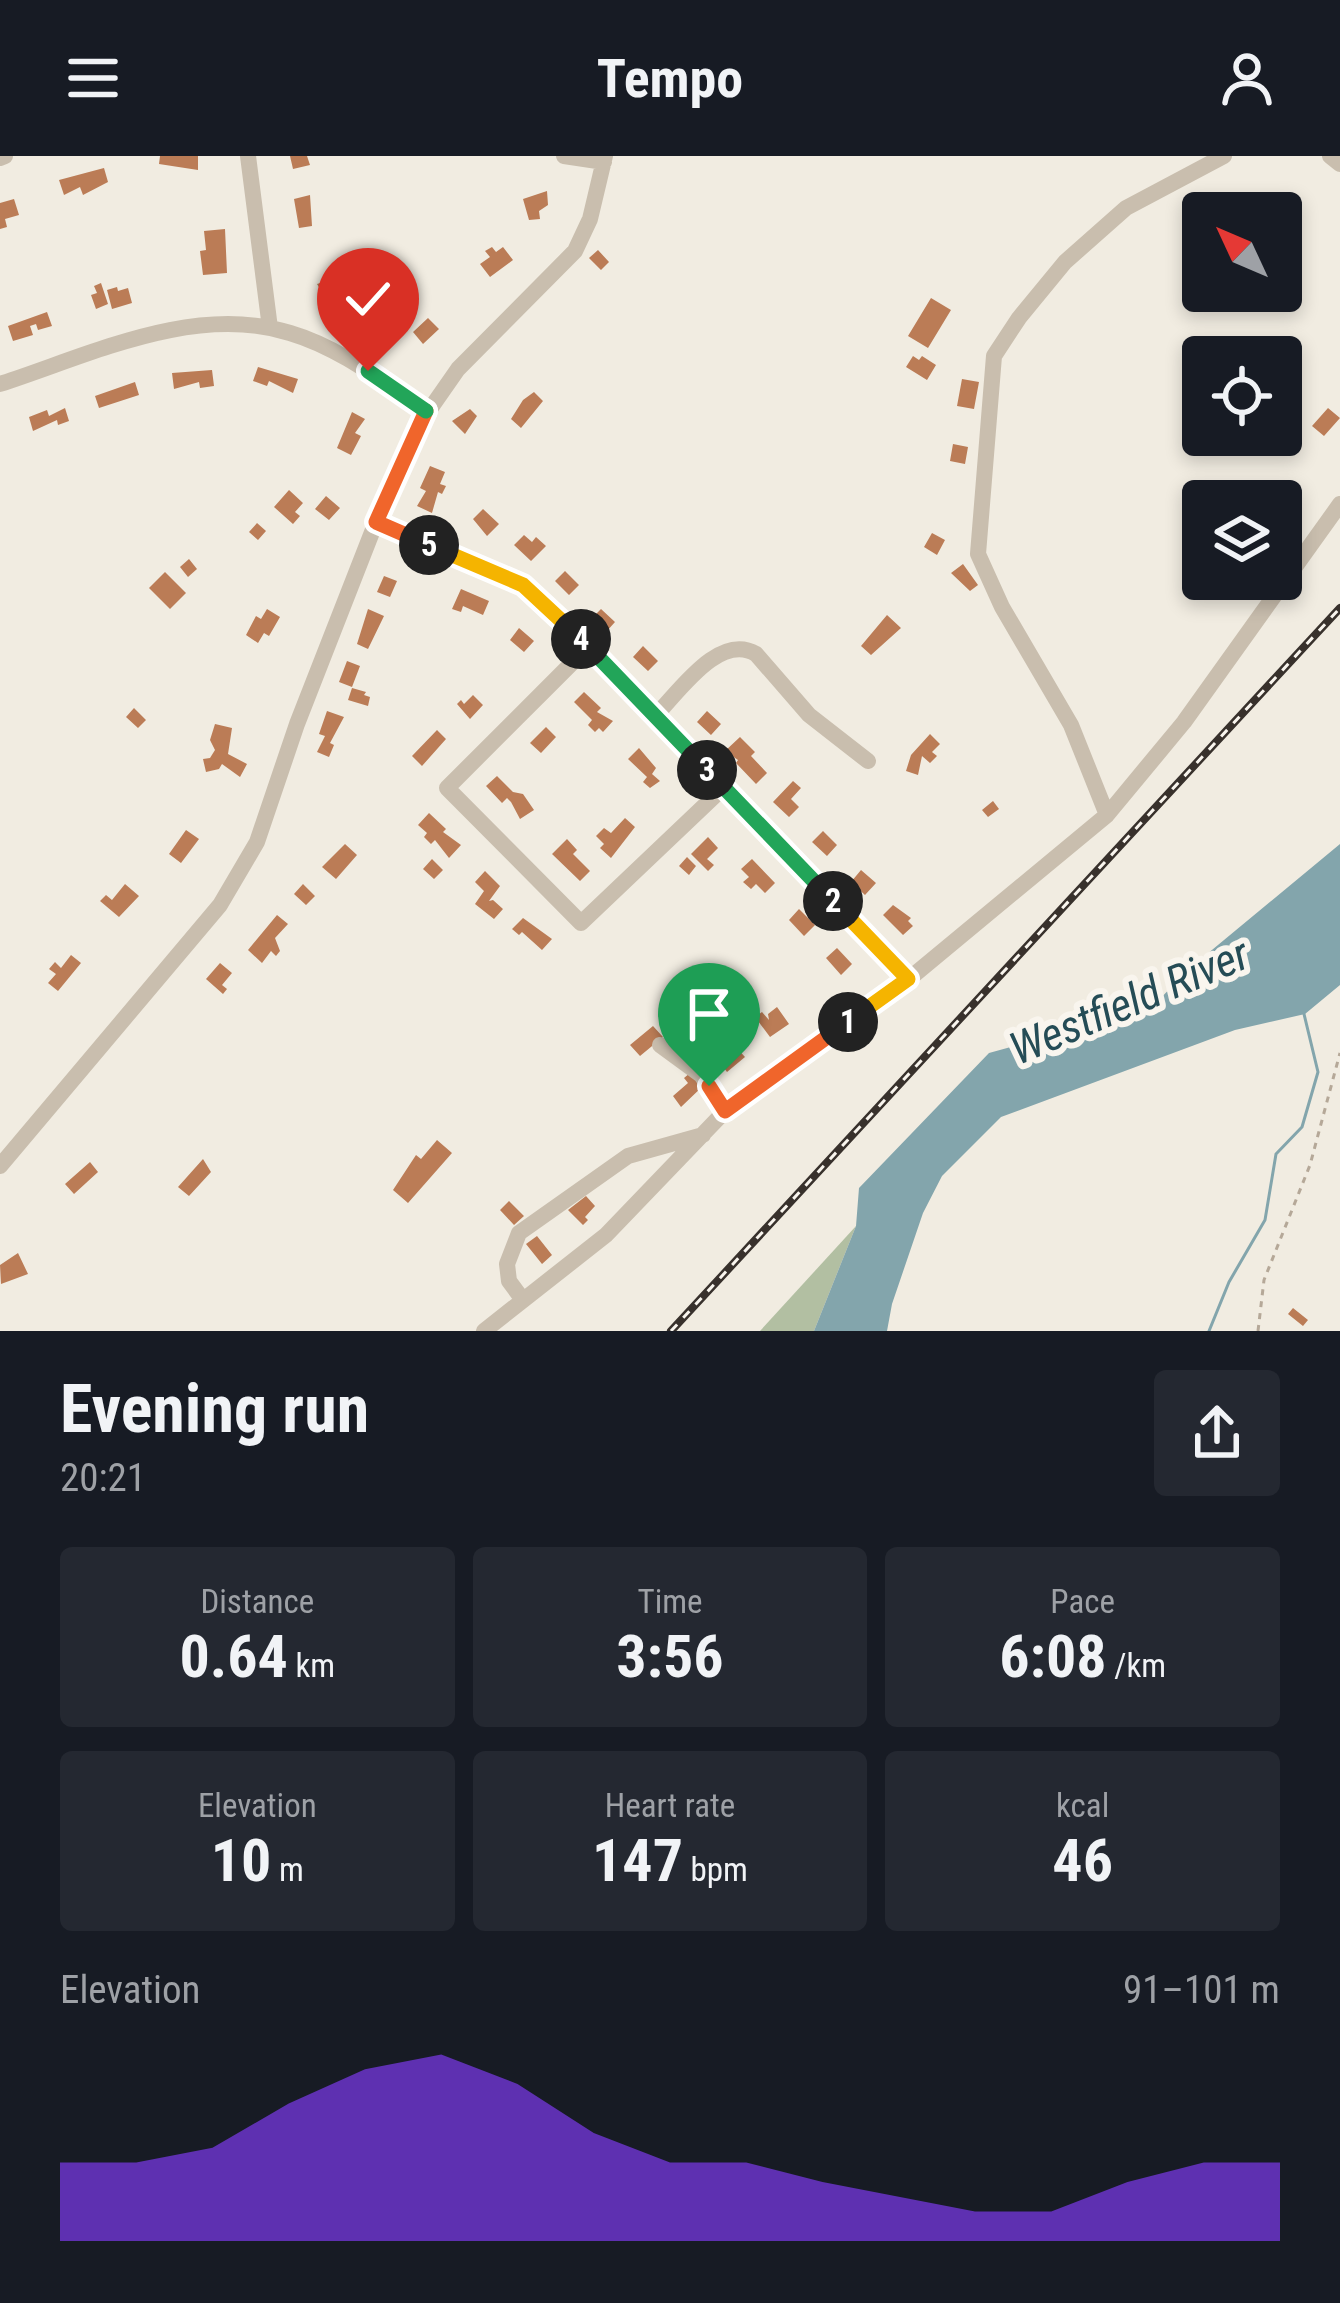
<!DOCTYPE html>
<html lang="en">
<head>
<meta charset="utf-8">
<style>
	body { margin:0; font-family:"Roboto Condensed",sans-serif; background:#242831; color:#f1f3f6; height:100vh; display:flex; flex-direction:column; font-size:45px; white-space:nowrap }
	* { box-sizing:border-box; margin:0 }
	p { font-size:39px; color:#9ea1a6 }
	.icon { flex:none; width:66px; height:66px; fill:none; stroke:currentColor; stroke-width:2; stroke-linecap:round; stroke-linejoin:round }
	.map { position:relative; height:1175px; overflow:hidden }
	.side { display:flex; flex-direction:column; background:#171b24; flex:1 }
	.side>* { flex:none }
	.needle { width:78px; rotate:314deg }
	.controls { position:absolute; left:1182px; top:36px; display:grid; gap:24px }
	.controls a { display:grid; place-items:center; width:120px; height:120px; border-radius:12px; background:#171b24; box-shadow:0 6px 18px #0003; font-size:60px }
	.pin { position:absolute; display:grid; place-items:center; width:102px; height:102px; color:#fff; margin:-123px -51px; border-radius:50% 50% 50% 0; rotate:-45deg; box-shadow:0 0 12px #0007 }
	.pin .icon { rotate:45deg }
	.km { position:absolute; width:60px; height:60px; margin:-30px; border-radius:50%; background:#222; color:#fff; font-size:33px; line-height:60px; text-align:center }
	.round { display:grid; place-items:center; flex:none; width:126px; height:126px; border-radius:12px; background:#242831 }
	.headline { display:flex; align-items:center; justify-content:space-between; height:204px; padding:0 60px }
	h1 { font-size:66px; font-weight:700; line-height:90px }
	.figures { display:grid; grid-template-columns:repeat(3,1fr); gap:18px; height:204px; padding:12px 60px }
	.figures div { display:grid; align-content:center; border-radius:12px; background:#242831; text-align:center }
	.figures b { font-size:60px; font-weight:700 }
	.figures small { font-size:33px; font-weight:400 }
	.figures p { font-size:33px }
	.chart { height:336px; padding:24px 60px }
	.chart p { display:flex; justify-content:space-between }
	.chart svg { width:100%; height:216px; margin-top:12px; fill:#7c3aed; opacity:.7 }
	header { display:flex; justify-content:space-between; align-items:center; height:156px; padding:0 60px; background:#171b24; font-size:54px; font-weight:700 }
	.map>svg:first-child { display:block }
	.green { fill:#b2bfa2 }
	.water { fill:#83a5ac }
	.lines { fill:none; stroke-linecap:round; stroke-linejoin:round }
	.stream { stroke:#83a5ac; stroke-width:3 }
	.building { fill:#bb7c56 }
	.path { stroke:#b5a898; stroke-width:3; stroke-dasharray:6 6; stroke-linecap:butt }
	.minor { stroke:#c9beae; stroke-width:16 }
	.rail-casing { stroke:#38312c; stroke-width:8 }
	.rail { stroke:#f9f5ee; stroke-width:3; stroke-dasharray:9; stroke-linecap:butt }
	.split-1-casing { stroke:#fff; stroke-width:24 }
	.split-2-casing { stroke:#fff; stroke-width:24 }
	.split-3-casing { stroke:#fff; stroke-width:24 }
	.split-4-casing { stroke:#fff; stroke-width:24 }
	.split-5-casing { stroke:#fff; stroke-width:24 }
	.split-6-casing { stroke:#fff; stroke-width:24 }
	.split-7-casing { stroke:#fff; stroke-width:24 }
	.split-1 { stroke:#f0652b; stroke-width:15 }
	.split-2 { stroke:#f5b400; stroke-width:15 }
	.split-3 { stroke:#22a559; stroke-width:15 }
	.split-4 { stroke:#22a559; stroke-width:15 }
	.split-5 { stroke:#f5b400; stroke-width:15 }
	.split-6 { stroke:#f0652b; stroke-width:15 }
	.split-7 { stroke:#22a559; stroke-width:15 }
	.labels { text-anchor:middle; stroke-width:12; stroke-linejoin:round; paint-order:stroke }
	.water-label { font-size:45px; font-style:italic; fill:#254c56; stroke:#f9f5ee }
</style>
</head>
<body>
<header><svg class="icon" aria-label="menu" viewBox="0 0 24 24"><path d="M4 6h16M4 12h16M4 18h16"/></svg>Tempo<svg class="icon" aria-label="person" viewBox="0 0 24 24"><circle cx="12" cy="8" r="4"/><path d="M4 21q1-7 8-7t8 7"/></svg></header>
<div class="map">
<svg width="1340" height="1175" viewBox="0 0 1340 1175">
	<rect width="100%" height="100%" fill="#f1ece1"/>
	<path class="green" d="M856,1070L814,1175H760Z"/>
	<path class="water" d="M1340,688V829L1305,858L1235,874L1001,961L942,1020L923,1057L892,1148L887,1175H814L856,1070L859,1032L989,897L1151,852L1189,813Z"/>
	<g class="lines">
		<path class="stream" d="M1209,1175L1229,1126L1265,1064L1276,998L1302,971L1318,916L1304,858"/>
	</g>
	<path class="building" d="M160,0H198V14L159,8Z
		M290,0H307L310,9L293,13Z
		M104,12L108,26L83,39L80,31L64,39L59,24Z
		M547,35L548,49L539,55L540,63L529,64L523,43Z
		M310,39L312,70L299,72L294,43Z
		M14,43L19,59L5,63L7,71L0,73V47Z
		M225,73L227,117L203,119L200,95L206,94L204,75Z
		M492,91L496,96L503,91L513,104L490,121L480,108L490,101L485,95Z
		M598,94L609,106L601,114L589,102Z
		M340,121L348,140L329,148L317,128Z
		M101,127L108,148L96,153L91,139L97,137L94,130Z
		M117,131L118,135L128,132L132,147L112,153L107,134Z
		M931,142L951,154L928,192L908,180Z
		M47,156L52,170L38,174L36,168L30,170L33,179L13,185L8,170Z
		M428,162L439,173L423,188L413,176Z
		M913,200L919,204L922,200L936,209L927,224L906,211Z
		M258,211L298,223L293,237L269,225L267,230L253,225Z
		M212,214L214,230L200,232L199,226L174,233L172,217Z
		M962,223L979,226L974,253L957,250Z
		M135,226L139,239L99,252L95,240Z
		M534,236L543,245L521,272L511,263L523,244Z
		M65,252L69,265L58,269L57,264L33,275L29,261L47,254L49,260Z
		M1328,252L1340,262L1324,280L1312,270Z
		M470,253L477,260L465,278L452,265Z
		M352,256L365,263L355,277L361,280L351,299L337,292Z
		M953,288L968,291L965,308L950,305Z
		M430,310L445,316L440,328L446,330L442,338L438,336L432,357L417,350L426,335L420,332Z
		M289,334L303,347L295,356L300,360L293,368L274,351Z
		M326,340L340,352L329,364L315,353Z
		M483,353L499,368L487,380L473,363Z
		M257,367L266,375L258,384L249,376Z
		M932,377L945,384L937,399L924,391Z
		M524,379L532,386L536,381L546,390L531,405L514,389Z
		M189,403L197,413L188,421L180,411Z
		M963,408L978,429L970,435L951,417Z
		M565,415L579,429L569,439L555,425Z
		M165,416L186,437L170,453L149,432Z
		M384,420L397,425L390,441L377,436Z
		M461,433L489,445L483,459L463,450L461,456L452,453Z
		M267,453L280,461L269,480L264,477L258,487L246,479L256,460L261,463Z
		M368,453L384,460L368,493L357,488Z
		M601,453L615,466L606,476L592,462Z
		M887,459L901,472L871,499L861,490Z
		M519,472L534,485L524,496L510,484Z
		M643,490L658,505L648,515L633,501Z
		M347,505L360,510L352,531L339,526Z
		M352,532L366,536L364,539L370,541L368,550L348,544Z
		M584,536L601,552L597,556L613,565L603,576L599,572L595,576L588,569L592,564L574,546Z
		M473,539L483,549L470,563L457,548L461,544L464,548Z
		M134,552L146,564L138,572L126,561Z
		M327,555L344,561L330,587L334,589L329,601L317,596L325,580L319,578Z
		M707,555L721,568L711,579L697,566Z
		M215,568L232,572L228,598L247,608L240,621L222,608L219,613L206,616L203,603L210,602L215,594L210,584Z
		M546,571L556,581L541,597L530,587Z
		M437,574L446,583L422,610L412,600Z
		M930,578L940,588L932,596L937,600L930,607L922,600L918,619L906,615L911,599Z
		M740,581L755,596L751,600L767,617L756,628L736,607L738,604L725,595Z
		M639,592L656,612L652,618L660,625L650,632L643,626L647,621L628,603Z
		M497,620L513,636L523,638L534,654L520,663L511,646L507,642L502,647L486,630Z
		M793,625L801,632L791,643L799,651L789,661L773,646Z
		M993,645L999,653L988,661L982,654Z
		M429,657L446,673L443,676L461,689L449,702L435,684L431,688L424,681L427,677L418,669Z
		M625,662L635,671L611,702L600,692L604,688L596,680L604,672L611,677Z
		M186,674L199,683L181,707L169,698Z
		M823,675L837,689L827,700L812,686Z
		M708,681L718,692L707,703L714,709L708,715L691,698Z
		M567,683L577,694L573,698L590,715L580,725L552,698Z
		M345,688L357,699L336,723L322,711Z
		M687,701L696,710L689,719L679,710Z
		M432,703L443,714L434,723L423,713Z
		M752,703L775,727L765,737L756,728L751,733L743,726L749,721L741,713Z
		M861,714L876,727L865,739L851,726Z
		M485,715L500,730L489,745L493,744L503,753L494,763L475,748L484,735L475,726Z
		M125,728L139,740L119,761L100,745L106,739L112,744Z
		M303,728L315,740L306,749L294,738Z
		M893,749L911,762L908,765L913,770L903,779L883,759Z
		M799,753L815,769L804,780L789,764Z
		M277,759L288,768L275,782L280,795L276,800L271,795L262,807L248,794Z
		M523,762L552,783L542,794L522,776L519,779L512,773Z
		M837,792L852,808L841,819L826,802Z
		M71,799L81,807L58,835L48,827L56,818L49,813L55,806L61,812Z
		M220,807L232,817L222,829L227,833L223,838L206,823Z
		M777,851L789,868L770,881L755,861L762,856L769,864L768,858Z
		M726,862L736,873L725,883L716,872Z
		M653,870L663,881L640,900L630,889Z
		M735,890L745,901L727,916L718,904Z
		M690,917L703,930L681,951L673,940L688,927L684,922Z
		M437,984L452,997L408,1047L393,1034L416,999L421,1003Z
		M203,1003L211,1016L189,1040L178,1031Z
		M90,1006L98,1016L74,1038L65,1028Z
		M586,1040L595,1050L585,1061L588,1064L583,1069L568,1054Z
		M509,1045L524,1060L514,1069L500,1054Z
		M537,1080L552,1099L542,1108L526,1088Z
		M18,1097L28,1118L1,1128L0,1109Z
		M1293,1152L1308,1164L1303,1170L1288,1158Z"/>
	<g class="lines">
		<path class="path" d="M1258,1175L1264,1124L1310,1009L1340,897"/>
		<path class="minor" d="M248,0L270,172
			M564,0L604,6
			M1330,0L1340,8
			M0,2L5,0
			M0,228C90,199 194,147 290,177C341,192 384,227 428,256
			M376,366L523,429L589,490L909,823
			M589,490L447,632L581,767L723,632
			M655,560C679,536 719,476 756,498L809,559L868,605
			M1107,659L1071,569L1002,451L978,398L994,200L1019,162L1065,106L1126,52L1224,0
			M660,889L701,919L726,955
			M0,1010L220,749L257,686L297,568L376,366L428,256L458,213L575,95L590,63L605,0
			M523,1144L509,1125L507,1108L519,1077L628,1000L703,979
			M484,1175L606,1079L729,951L909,823L1107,659L1184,566L1340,348"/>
		<g class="rail-casing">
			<path id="rail" d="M671,1175L1340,452"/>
		</g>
		<use href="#rail" class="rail"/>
	</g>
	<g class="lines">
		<g class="split-1-casing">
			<path id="split-1" d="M709,930L725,955L848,866"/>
		</g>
		<g class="split-2-casing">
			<path id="split-2" d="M833,745L908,823L848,866"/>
		</g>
		<g class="split-3-casing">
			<path id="split-3" d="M707,614L833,745"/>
		</g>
		<g class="split-4-casing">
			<path id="split-4" d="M581,483L707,614"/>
		</g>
		<g class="split-5-casing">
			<path id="split-5" d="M429,389L523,429L581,483"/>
		</g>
		<g class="split-6-casing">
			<path id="split-6" d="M426,255L376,366L429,389"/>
		</g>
		<g class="split-7-casing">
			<path id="split-7" d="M368,215L426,255"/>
		</g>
		<use href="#split-1" class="split-1"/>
		<use href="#split-2" class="split-2"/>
		<use href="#split-3" class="split-3"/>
		<use href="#split-4" class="split-4"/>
		<use href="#split-5" class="split-5"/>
		<use href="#split-6" class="split-6"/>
		<use href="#split-7" class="split-7"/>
	</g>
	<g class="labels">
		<g class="water-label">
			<text transform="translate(1129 845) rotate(-23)" y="16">Westfield River</text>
		</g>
	</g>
</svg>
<div class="controls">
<a><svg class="needle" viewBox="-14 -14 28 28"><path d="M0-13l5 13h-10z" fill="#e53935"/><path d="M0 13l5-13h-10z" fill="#9ea1a6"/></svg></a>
<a><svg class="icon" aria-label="locate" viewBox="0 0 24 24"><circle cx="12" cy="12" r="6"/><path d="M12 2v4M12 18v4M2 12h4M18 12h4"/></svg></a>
<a><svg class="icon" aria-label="layers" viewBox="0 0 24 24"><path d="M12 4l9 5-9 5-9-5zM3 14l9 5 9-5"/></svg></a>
</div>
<div class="pin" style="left:709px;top:930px;background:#1e9e55"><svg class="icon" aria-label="arrive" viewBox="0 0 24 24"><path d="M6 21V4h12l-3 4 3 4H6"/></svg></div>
<div class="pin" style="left:368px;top:215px;background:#d93025"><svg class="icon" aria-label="check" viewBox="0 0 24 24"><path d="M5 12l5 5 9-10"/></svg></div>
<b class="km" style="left:848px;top:866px">1</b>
<b class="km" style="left:833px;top:745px">2</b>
<b class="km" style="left:707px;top:614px">3</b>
<b class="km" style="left:581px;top:483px">4</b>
<b class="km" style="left:429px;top:389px">5</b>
</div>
<section class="side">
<div class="headline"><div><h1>Evening run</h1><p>20:21</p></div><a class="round"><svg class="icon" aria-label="share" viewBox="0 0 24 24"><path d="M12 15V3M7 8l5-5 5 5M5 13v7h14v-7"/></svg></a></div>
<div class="figures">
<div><p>Distance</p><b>0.64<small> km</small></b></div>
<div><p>Time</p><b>3:56</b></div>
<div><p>Pace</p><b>6:08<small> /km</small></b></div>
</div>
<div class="figures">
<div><p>Elevation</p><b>10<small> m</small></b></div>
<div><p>Heart rate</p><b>147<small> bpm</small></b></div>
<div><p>kcal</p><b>46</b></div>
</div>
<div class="chart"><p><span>Elevation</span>91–101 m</p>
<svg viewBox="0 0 160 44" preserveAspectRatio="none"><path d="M0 44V28L10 28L20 25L30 16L40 9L50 6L60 12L70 22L80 28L90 28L100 32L110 35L120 38L130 38L140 32L150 28L160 28V44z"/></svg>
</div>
</section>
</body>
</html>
